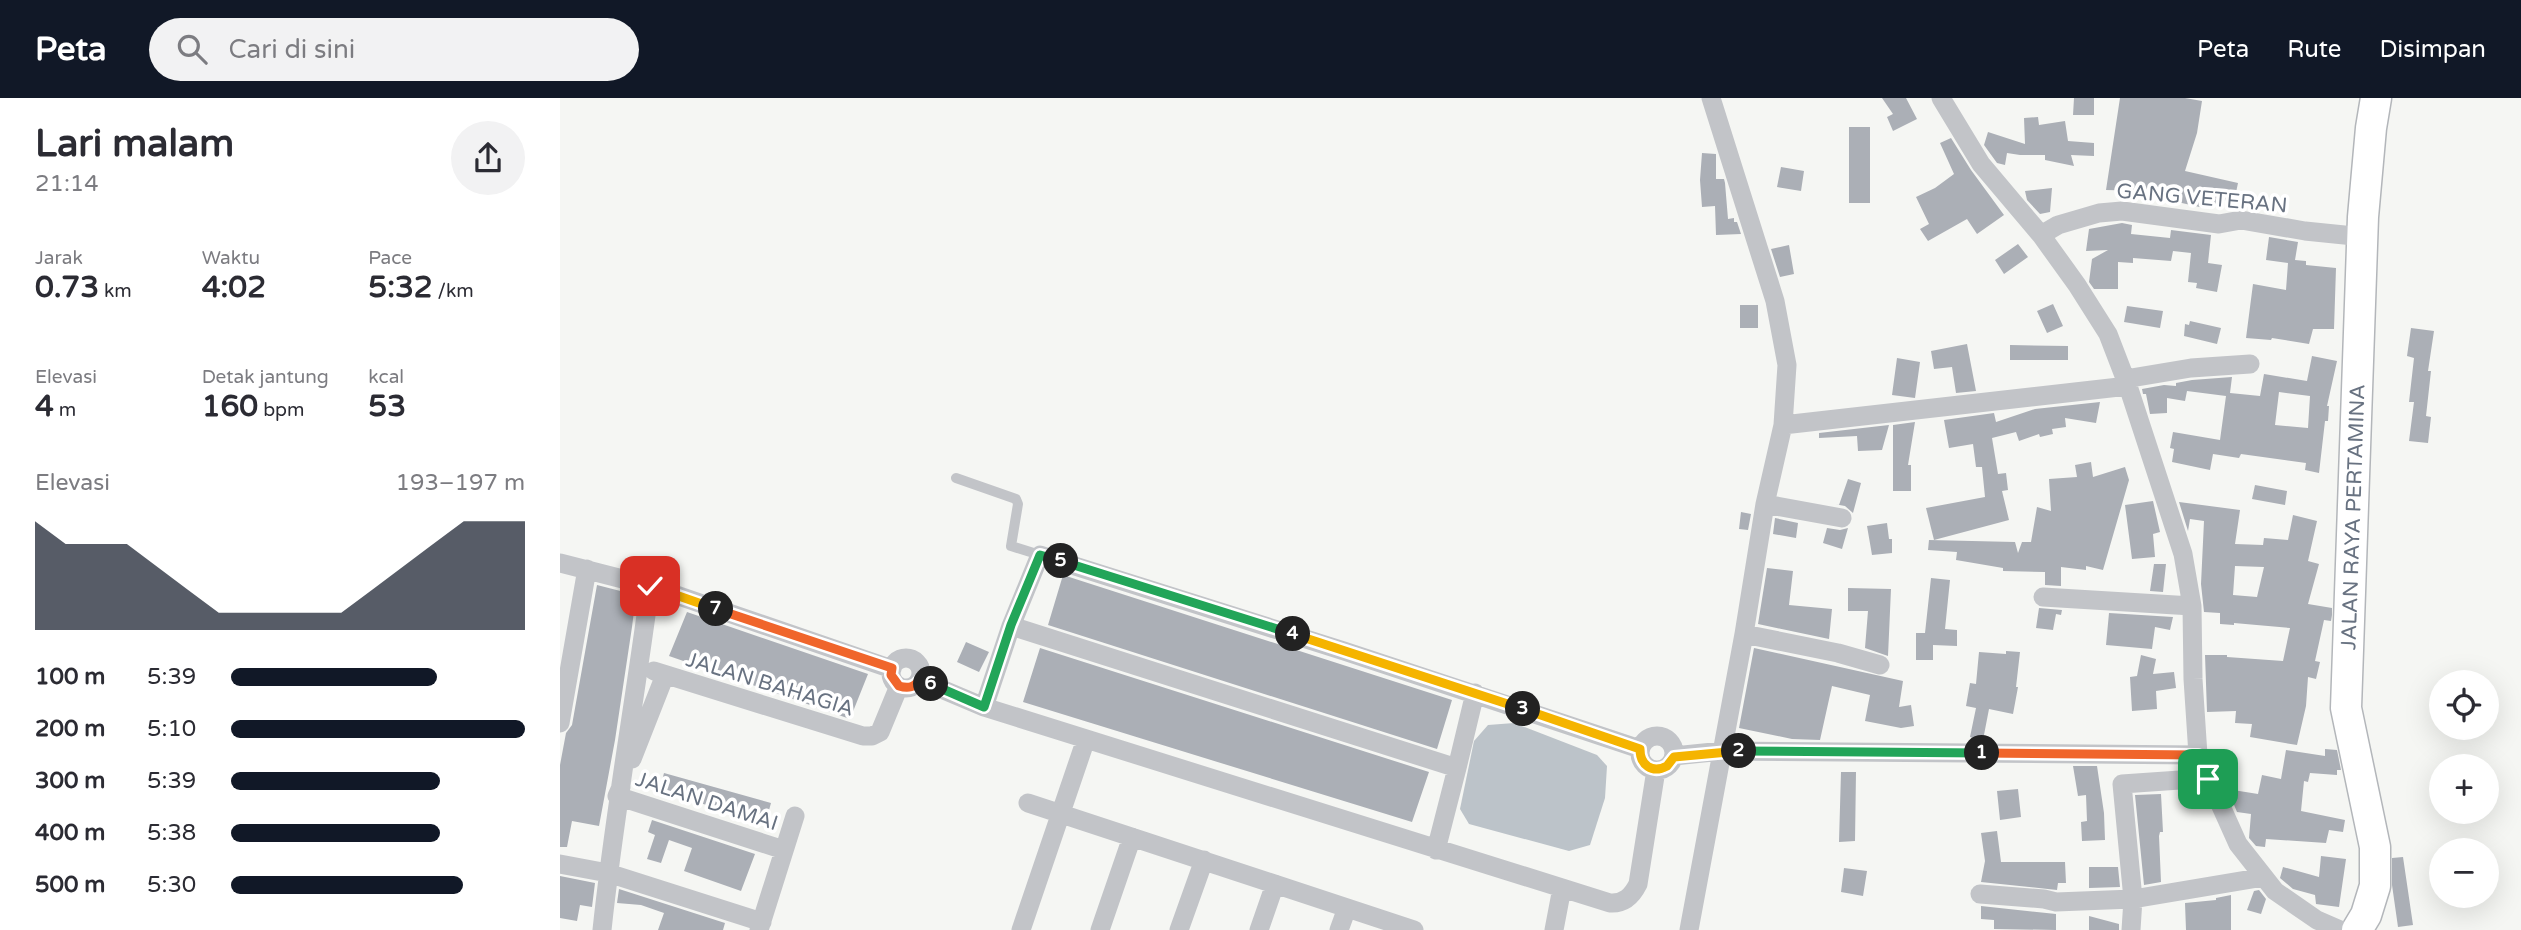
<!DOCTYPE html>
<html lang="id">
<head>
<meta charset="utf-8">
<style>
	body { margin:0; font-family:"Varela Round",sans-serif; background:#f2f2f3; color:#2b2b33; height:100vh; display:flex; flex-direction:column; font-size:26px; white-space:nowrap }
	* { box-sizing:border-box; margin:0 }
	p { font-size:23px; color:#7c7c81 }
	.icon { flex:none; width:38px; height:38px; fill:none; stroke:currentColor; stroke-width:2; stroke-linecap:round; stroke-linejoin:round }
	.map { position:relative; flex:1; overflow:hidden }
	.details { display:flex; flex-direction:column; background:#fff; width:560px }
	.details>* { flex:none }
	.controls { position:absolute; left:1869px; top:572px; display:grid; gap:14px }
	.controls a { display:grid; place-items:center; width:70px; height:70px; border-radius:50%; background:#fff; box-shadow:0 7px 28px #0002; font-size:35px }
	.pin { position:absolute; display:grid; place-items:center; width:60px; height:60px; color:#fff; margin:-30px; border-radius:14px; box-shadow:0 4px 10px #0006 }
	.km { position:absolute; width:35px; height:35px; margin:-18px; border-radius:50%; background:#222; color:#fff; font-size:19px; line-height:35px; text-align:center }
	.round { display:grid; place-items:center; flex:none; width:74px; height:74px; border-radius:37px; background:#f2f2f3 }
	.headline { display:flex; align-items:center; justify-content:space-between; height:119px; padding:0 35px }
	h1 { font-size:38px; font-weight:800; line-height:52px }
	.metrics { display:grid; grid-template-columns:repeat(3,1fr); gap:10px; height:119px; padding:7px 35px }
	.metrics div { display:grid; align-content:center }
	.metrics b { font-size:30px; font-weight:800 }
	.metrics small { font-size:19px; font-weight:400 }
	.metrics p { font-size:19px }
	.chart { height:196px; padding:14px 35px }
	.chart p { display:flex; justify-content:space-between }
	.chart svg { width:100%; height:126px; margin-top:7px; fill:#111827; opacity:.7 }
	ul { padding:0 35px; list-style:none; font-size:23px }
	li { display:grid; grid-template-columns:112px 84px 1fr; align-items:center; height:52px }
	li i { height:18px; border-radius:9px; background:#111827 }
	header { display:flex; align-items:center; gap:42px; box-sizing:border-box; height:98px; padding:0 35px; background:#111827; color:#fff }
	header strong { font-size:33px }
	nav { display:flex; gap:38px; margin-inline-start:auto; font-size:24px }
	.search { width:490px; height:63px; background:#f2f2f3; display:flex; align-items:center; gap:18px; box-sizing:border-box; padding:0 24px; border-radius:38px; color:#7c7c81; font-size:26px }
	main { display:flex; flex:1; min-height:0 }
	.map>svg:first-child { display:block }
	.water { fill:#bcc3c9 }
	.building { fill:#abafb6; fill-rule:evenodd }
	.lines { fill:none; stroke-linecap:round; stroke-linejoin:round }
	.primary-casing { stroke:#b3b6ba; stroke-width:33 }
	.service { stroke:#c2c4c8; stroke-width:10 }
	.minor { stroke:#c2c4c8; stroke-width:19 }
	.primary { stroke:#fff; stroke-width:30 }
	.split-1-casing { stroke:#fff; stroke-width:14 }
	.split-2-casing { stroke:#fff; stroke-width:14 }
	.split-3-casing { stroke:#fff; stroke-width:14 }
	.split-4-casing { stroke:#fff; stroke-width:14 }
	.split-5-casing { stroke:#fff; stroke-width:14 }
	.split-6-casing { stroke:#fff; stroke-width:14 }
	.split-7-casing { stroke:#fff; stroke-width:14 }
	.split-8-casing { stroke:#fff; stroke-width:14 }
	.split-1 { stroke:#f0652b; stroke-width:9 }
	.split-2 { stroke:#22a559; stroke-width:9 }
	.split-3 { stroke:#f5b400; stroke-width:9 }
	.split-4 { stroke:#f5b400; stroke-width:9 }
	.split-5 { stroke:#22a559; stroke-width:9 }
	.split-6 { stroke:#22a559; stroke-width:9 }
	.split-7 { stroke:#f0652b; stroke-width:9 }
	.split-8 { stroke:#f5b400; stroke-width:9 }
	.labels { text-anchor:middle; stroke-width:7; stroke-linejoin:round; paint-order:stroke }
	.street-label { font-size:21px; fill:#687281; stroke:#fff }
</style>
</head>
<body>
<header>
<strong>Peta</strong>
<div class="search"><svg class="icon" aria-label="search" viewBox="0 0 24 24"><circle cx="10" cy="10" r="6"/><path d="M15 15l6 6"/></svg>Cari di sini</div>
<nav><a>Peta</a><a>Rute</a><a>Disimpan</a></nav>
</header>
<main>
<section class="details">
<div class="headline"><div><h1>Lari malam</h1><p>21:14</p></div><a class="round"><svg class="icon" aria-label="share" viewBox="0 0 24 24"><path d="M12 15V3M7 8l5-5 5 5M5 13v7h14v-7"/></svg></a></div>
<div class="metrics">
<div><p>Jarak</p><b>0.73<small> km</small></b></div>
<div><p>Waktu</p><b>4:02</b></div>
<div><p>Pace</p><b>5:32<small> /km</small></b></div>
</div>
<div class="metrics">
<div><p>Elevasi</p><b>4<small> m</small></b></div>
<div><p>Detak jantung</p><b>160<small> bpm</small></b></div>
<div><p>kcal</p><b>53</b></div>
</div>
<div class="chart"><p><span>Elevasi</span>193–197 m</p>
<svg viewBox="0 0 160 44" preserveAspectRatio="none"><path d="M0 44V6L10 14L20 14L30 14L40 22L50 30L60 38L70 38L80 38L90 38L100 38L110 30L120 22L130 14L140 6L150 6L160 6V44z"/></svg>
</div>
<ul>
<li><b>100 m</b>5:39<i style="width:70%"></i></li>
<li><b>200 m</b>5:10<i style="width:100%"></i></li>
<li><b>300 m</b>5:39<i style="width:71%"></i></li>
<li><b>400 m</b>5:38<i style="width:71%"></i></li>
<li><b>500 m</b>5:30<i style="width:79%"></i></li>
</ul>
</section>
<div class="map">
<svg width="1961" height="832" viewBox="0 0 1961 832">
	<rect width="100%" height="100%" fill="#f5f6f3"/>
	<path class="water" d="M954,625L1037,657L1047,668L1045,700L1030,747L1009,753L909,726L900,711L914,643L928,627Z"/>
	<path class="building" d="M1322,0H1346L1357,21L1333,33L1327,19L1333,16Z
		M1514,0H1534V17H1513Z
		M1560,0H1625L1642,3L1637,35L1625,73L1678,85L1674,104L1657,101L1656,106L1645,103L1644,110L1613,103L1614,96L1587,90V93L1546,92Z
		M1478,19L1479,27L1505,23L1508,43L1534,45V58L1511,57L1514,68L1485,62V57H1460L1447,55L1445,67L1437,65L1424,47L1428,34L1465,46L1464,20Z
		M1289,29H1310V105H1289Z
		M1391,40L1411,72L1444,117L1417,136L1407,121L1368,143L1360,131L1369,126L1356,99L1375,90L1394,76L1380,45Z
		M1142,55L1156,56V81H1164L1165,85L1168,121L1174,120V124H1177L1181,136L1156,137L1155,108L1142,109L1140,82Z
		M1221,69L1244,73L1241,93L1217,89Z
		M1492,90L1490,114L1480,116L1467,102L1465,93Z
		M1562,125L1572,127L1571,136L1610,140L1611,132L1651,137L1648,165L1662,167L1657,194L1636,190L1637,185L1628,184L1631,155L1613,153L1611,163L1573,160V165L1558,164V191H1534L1529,184L1532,161L1548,152L1526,153L1529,131Z
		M1709,139L1738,144L1735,162L1746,163V167L1776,170L1774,231H1753L1749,246L1712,240L1711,242L1686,240L1693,186L1726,192L1728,165L1706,162Z
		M1458,146L1468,159L1444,176L1435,162Z
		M1229,147L1234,176L1220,179L1211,151Z
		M1493,206L1503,228L1487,235L1477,213Z
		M1180,207H1198V230H1180Z
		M1567,208L1603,213L1600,230L1564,224Z
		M1630,223L1661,230L1657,246L1624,238L1625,226L1629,227Z
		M1851,230L1874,233L1868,273H1871L1866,318L1871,319L1868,345L1849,343L1854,304H1849L1854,260L1847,258Z
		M1407,246L1416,293L1396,295L1392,269L1374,271L1371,253Z
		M1450,247L1508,248V262H1450Z
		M1752,258L1777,263L1767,308H1769L1768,323H1765L1759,375L1745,372L1746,365L1681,356L1679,360L1653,356L1650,372L1612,364L1614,351L1610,350L1613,334L1660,342L1666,298L1627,293L1625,303L1607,300V315L1590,316L1586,296H1583L1582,291L1604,287L1616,288V285L1632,282L1672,279L1670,295L1700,298L1704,276L1747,283ZM1719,294L1750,298L1748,330L1715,327Z
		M1337,260L1360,264L1355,300L1332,297Z
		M1540,304L1536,325L1505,320L1506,329L1492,331L1493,336L1480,339L1479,336L1459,343L1456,334L1432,340L1438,376L1446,375L1448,392L1442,393L1449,422L1374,442L1366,410L1425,399L1422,369H1416L1413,346L1389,350L1384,322L1434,315L1436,324L1475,311Z
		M1355,324L1348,367H1351V393H1333V327Z
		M1329,327L1322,352L1298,353L1297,338L1259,340V335Z
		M1531,364L1533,379L1565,369L1569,382L1543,472L1526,468V472L1501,469V488L1485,487V474L1443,473V470L1396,462L1397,454L1368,452L1369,442L1455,444L1458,455L1462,444H1471L1477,409L1491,413L1489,381L1517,379L1515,367Z
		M1288,381L1301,385L1293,415L1285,408L1274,406L1279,407Z
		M1695,387L1727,393L1725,407L1692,401Z
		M1593,403L1600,434L1593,436L1595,459L1572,461L1565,407Z
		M1619,404L1680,412L1675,446L1703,447L1704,440L1728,442L1733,417L1757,423L1748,463L1759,466L1748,506L1772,510V517L1771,523L1764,522L1755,563L1760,564L1756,581L1748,579L1746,608L1737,647L1690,639L1692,626L1675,625L1676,613L1647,614L1645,557H1667V559L1723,563L1730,530L1674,525V527L1660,526V515L1644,514L1641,486L1644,423L1630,421L1628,433ZM1675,468L1704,469L1697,499L1673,497Z
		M1181,414L1191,416L1188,432L1179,431Z
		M1215,420L1238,425L1236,440L1213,436Z
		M1327,425L1329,441H1332V455L1312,457L1307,428Z
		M1267,430L1280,432L1288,430L1282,451L1263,445Z
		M1594,466H1606L1603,494L1590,493Z
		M1207,470L1233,473L1229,507L1272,511L1269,541L1198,526Z
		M503,477L892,602L877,651L488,527Z
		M1371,480L1390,482L1385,531L1397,532V548L1373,547V562H1356V535H1365Z
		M37,487L76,497L72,529L55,642L39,728L12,723L7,749H0V667L6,635L12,627Z
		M1288,490L1331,491L1328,558L1305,550L1308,513H1288Z
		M1479,510L1502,512L1501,517L1496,516L1493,532L1476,530Z
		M127,514L308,576L290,621L109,558Z
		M1549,515L1613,519L1610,532L1595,529L1592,551L1546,547Z
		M406,544L429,554L419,574L397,564Z
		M480,550L869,674L852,724L463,604Z
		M1194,550L1343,583L1339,609L1351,607L1354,628L1341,630L1305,623L1310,597L1272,588L1260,642L1232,641L1179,630Z
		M1446,553L1460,554L1456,589H1458L1453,616L1429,611L1423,642L1410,639L1416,610L1406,608L1410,585L1416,586L1419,554L1446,556Z
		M1581,557L1596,561L1593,576L1614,574L1616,590L1596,593L1597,611L1572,613L1570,579L1577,578Z
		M1765,651L1777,652L1781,672H1777V677L1750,675L1748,684L1744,683L1741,713L1785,722L1783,734L1769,732L1766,745L1706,741L1705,749L1696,748L1689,740L1691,716L1677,714L1672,702L1673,692L1698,696L1702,677L1721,681L1726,652L1765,658Z
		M1513,668H1537L1544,715L1545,742L1522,743L1521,724L1527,723L1526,697L1518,698Z
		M1281,674H1296L1295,743L1279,744Z
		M104,675L211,705L206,723L99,694Z
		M1458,691L1461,719L1440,722L1437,693Z
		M1601,696L1603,734H1600L1599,738L1601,784L1584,787L1575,697Z
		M92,722L195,756L181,793L124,773L132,750L109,742L101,765L87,761L95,737L88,734Z
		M1437,733L1441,764H1505L1506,785H1498L1497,792L1421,784L1425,763L1421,735Z
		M1761,758L1786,761L1779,809L1756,806L1755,797L1733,791L1720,780L1723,769L1759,779Z
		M1843,759L1853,827L1838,829L1832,787V760Z
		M1529,769H1558L1560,789L1529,790Z
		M1284,770L1307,773L1303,798L1281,794Z
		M0,778L35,785L32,809L20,807L17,823L0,820Z
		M59,791L165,825L163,832H98L104,815L81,807L57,805Z
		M1699,792L1706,801L1701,816L1687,812L1694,793Z
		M1671,797V832H1626L1625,805L1656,802V800Z
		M1421,808L1496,816V832L1434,831V822L1421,821Z
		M1529,818L1559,826V832H1529Z"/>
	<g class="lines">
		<g class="primary-casing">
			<path id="primary" d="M1797,832L1806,817L1815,788V749L1786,610L1803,119L1811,30L1816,0"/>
		</g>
		<path class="service" d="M396,380L456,401L458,406L451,448L480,457"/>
		<path class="minor" d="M1381,0L1421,66L1481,137L1517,187L1548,236L1568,288L1623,456L1632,508L1633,581L1638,657L1678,746L1715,793L1757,822L1780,832
			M1481,137L1498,127L1539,115L1562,113L1659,126L1681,122L1745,133L1804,139
			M1565,281L1631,270L1690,266
			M1223,327L1568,288
			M1205,406L1282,420
			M0,465L90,488L332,571
			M1483,499L1632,508
			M451,528L897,670L876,752
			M1184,536L1278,555L1320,567
			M331 575a15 15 0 1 1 30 0a15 15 0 1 1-30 0Z
			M94,573L303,638H312L320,634L339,588
			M360,582L424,609L1050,805C1064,806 1072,798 1078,786L1096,672
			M424,609L451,528L480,457L784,553L1080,651
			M0,625L27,471
			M1080 655a17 17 0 1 1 34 0a17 17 0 1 1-34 0Z
			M1114,658L1163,653L1638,657
			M72,661L105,577
			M897,670L915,595
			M61,689L57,698L224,752
			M468,705L854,832
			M0,766L48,775L202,824
			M1420,796L1484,801L1496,804L1573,801L1704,779
			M42,832C54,717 75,603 90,488
			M199,832L235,718
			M461,832L526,641
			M540,832L572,739
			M619,832L644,762
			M699,832L715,786
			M779,832L787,810
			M994,832L1002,790
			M1129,832L1184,536L1205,406L1223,327L1227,267L1215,203L1151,0
			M1571,832L1573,801L1562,686L1649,680"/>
		<use href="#primary" class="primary"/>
	</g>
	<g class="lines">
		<g class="split-1-casing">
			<path id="split-1" d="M1422,655L1638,657L1648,681"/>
		</g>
		<g class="split-2-casing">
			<path id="split-2" d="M1179,653L1422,655"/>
		</g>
		<g class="split-3-casing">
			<path id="split-3" d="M963,611L1080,651C1080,667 1092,676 1107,668L1114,659L1179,653"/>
		</g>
		<g class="split-4-casing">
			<path id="split-4" d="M733,536L963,611"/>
		</g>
		<g class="split-5-casing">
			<path id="split-5" d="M501,463L733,536"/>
		</g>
		<g class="split-6-casing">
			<path id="split-6" d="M371,586L424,609L451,527L480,457L501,463"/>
		</g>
		<g class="split-7-casing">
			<path id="split-7" d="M156,511L332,570L331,577L339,588C349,591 354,589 360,582L371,586"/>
		</g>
		<g class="split-8-casing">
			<path id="split-8" d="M90,488L156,511"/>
		</g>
		<use href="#split-1" class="split-1"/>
		<use href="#split-2" class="split-2"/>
		<use href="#split-3" class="split-3"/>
		<use href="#split-4" class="split-4"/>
		<use href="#split-5" class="split-5"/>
		<use href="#split-6" class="split-6"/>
		<use href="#split-7" class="split-7"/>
		<use href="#split-8" class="split-8"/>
	</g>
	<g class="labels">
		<g class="street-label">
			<text transform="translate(1642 100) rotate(5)" y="7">GANG VETERAN</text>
			<text transform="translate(1793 419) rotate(-88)" y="7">JALAN RAYA PERTAMINA</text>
			<text transform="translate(210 586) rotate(17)" y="7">JALAN BAHAGIA</text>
			<text transform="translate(147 703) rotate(18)" y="7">JALAN DAMAI</text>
		</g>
	</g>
</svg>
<div class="controls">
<a><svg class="icon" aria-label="locate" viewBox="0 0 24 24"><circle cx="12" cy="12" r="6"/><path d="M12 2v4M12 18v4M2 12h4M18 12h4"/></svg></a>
<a>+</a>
<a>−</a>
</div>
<div class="pin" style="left:1648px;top:681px;background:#1e9e55"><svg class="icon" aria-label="arrive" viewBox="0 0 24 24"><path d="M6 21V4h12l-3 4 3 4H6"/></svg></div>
<div class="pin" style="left:90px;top:488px;background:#d93025"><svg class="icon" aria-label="check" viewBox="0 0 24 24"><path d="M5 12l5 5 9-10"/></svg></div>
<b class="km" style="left:1422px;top:655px">1</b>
<b class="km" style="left:1179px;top:653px">2</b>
<b class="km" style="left:963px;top:611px">3</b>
<b class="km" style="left:733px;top:536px">4</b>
<b class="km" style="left:501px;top:463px">5</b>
<b class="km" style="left:371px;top:586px">6</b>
<b class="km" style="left:156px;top:511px">7</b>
</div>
</main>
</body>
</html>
